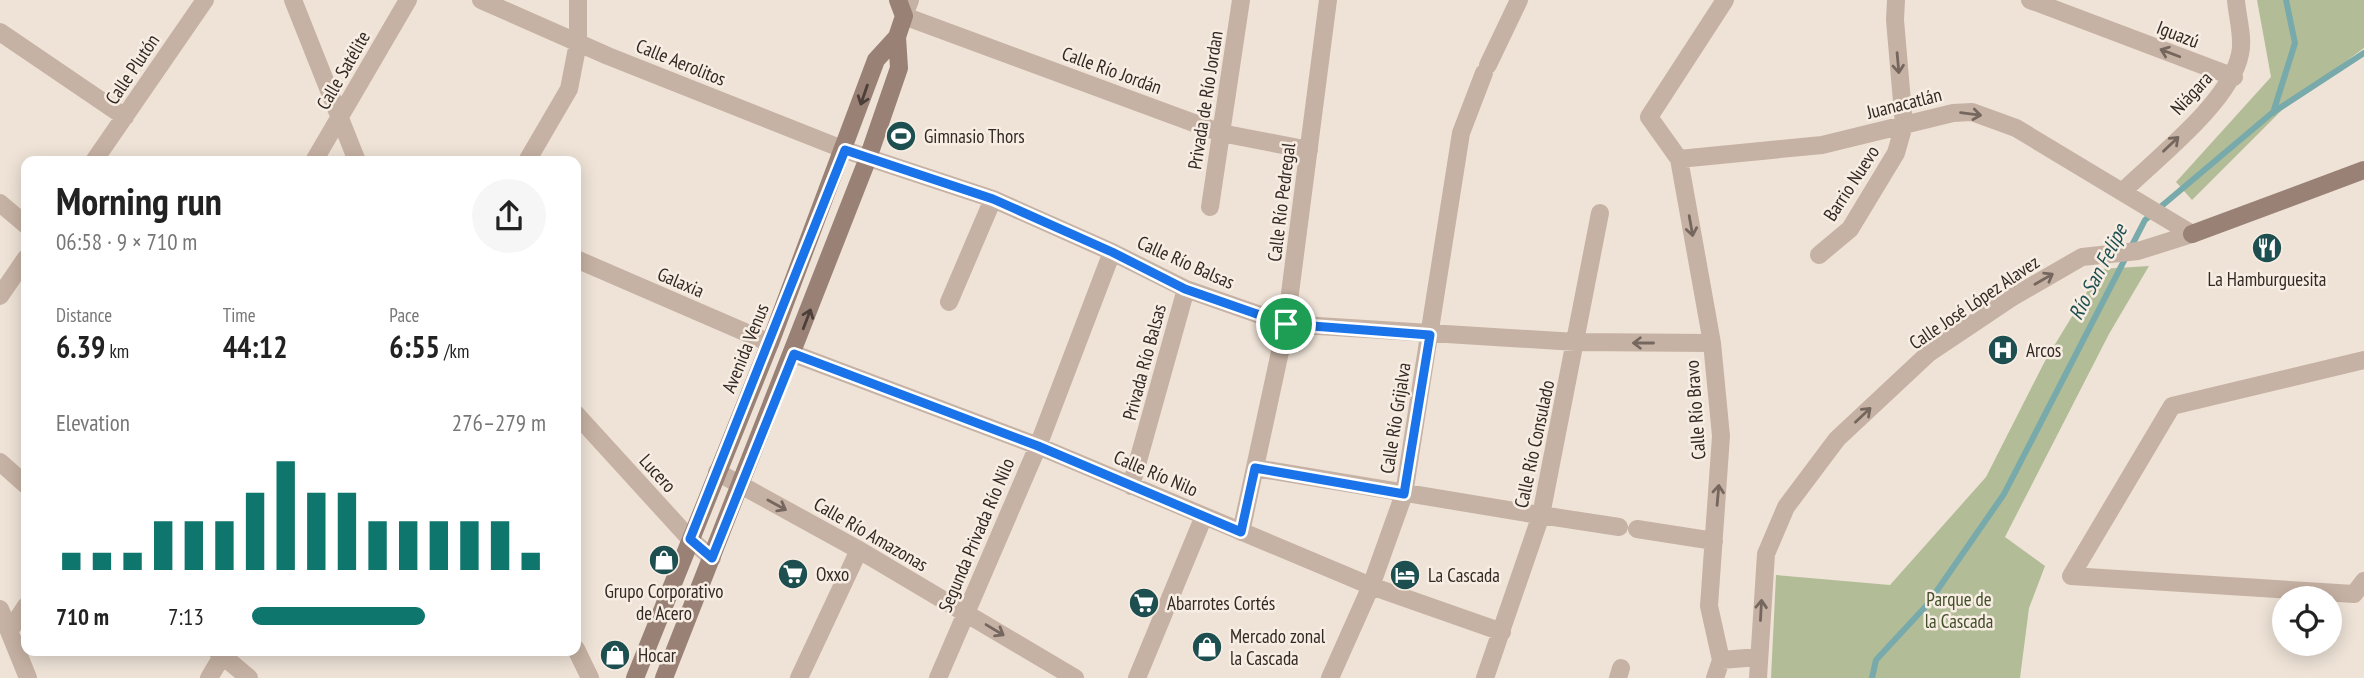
<!DOCTYPE html>
<html lang="en">
<head>
<meta charset="utf-8">
<style>
	body { margin:0; font-family:"PT Sans Narrow",sans-serif; background:#f6f6f6; color:#222; height:100vh; display:flex; flex-direction:column; font-size:26px; white-space:nowrap }
	* { box-sizing:border-box; margin:0 }
	p { font-size:23px; color:#767676 }
	.icon { flex:none; width:38px; height:38px; fill:none; stroke:currentColor; stroke-width:2; stroke-linecap:round; stroke-linejoin:round }
	.map { position:relative; flex:1; overflow:hidden }
	.drawer { position:absolute; left:21px; top:156px; width:560px; height:500px; display:flex; flex-direction:column; background:#fff; border-radius:14px; box-shadow:0 4px 18px #0003 }
	.drawer>* { flex:none }
	.buttons { position:absolute; left:2272px; top:586px; display:grid; gap:14px }
	.buttons a { display:grid; place-items:center; width:70px; height:70px; border-radius:50%; background:#fff; box-shadow:0 4px 18px #0003; font-size:35px }
	.pin { position:absolute; display:grid; place-items:center; width:60px; height:60px; color:#fff; margin:-30px; border:4px solid #fff; border-radius:50%; box-shadow:0 2px 7px #0007 }
	.round { display:grid; place-items:center; flex:none; width:74px; height:74px; border-radius:37px; background:#f6f6f6 }
	.headline { display:flex; align-items:center; justify-content:space-between; height:119px; padding:0 35px }
	h1 { font-size:38px; font-weight:600; line-height:52px }
	.stats { display:grid; grid-template-columns:repeat(3,1fr); gap:10px; height:119px; padding:7px 35px }
	.stats div { display:grid; align-content:center }
	.stats b { font-size:30px; font-weight:600 }
	.stats small { font-size:19px; font-weight:400 }
	.stats p { font-size:19px }
	.chart { height:196px; padding:14px 35px }
	.chart p { display:flex; justify-content:space-between }
	.chart svg { width:100%; height:126px; margin-top:7px; stroke:#0f766e; stroke-width:6 }
	ul { padding:0 35px; list-style:none; font-size:23px }
	li { display:grid; grid-template-columns:112px 84px 1fr; align-items:center; height:52px }
	li i { height:18px; border-radius:9px; background:#0f766e }
	.map>svg:first-child { display:block }
	.green { fill:#b2bd98 }
	.lines { fill:none; stroke-linecap:round; stroke-linejoin:round }
	.stream { stroke:#78aaab; stroke-width:6 }
	.street { stroke:#c6b2a4; stroke-width:18 }
	.secondary { stroke:#998176; stroke-width:18 }
	.oneway { stroke:#75675e }
	.oneway2 { stroke:#4c3f39 }
	.route-casing { stroke:#fff; stroke-width:14 }
	.route { stroke:#1a73e8; stroke-width:9 }
	.labels { text-anchor:middle; stroke-width:5; stroke-linejoin:round; paint-order:stroke }
	.street-label { font-size:19px; fill:#322925; stroke:#f7ede3 }
	.poi-label { font-size:19px; fill:#322925; stroke:#f7ede3; text-anchor:start }
	.park-label { font-size:19px; fill:#434f2a; stroke:#f7ede3 }
	.water-label { font-size:21px; font-style:italic; fill:#1d4f51; stroke:#f7ede3 }
</style>
</head>
<body>
<div class="map">
<svg width="2364" height="678" viewBox="0 0 2364 678">
	<rect width="100%" height="100%" fill="#efe3d7"/>
	<path class="green" d="M2257,0H2364V48L2287,105L2192,200L2176,182L2271,77Z
		M2149,266L2109,334L2005,537L2045,566L2029,608L2020,678H1771L1776,575L1890,585L1986,477L2046,359L2101,269Z"/>
	<g class="lines">
		<path class="stream" d="M2273,113L2295,43L2286,0
			M1872,678L1876,660L1927,605L2004,494L2145,220L2272,113L2364,53"/>
		<path class="street" d="M293,0L357,161
			M481,0L608,56L845,150L993,199L1112,252L1186,289L1286,324L1576,342L1712,343
			M910,0L904,16L1221,133L1309,150
			M2030,0L2234,77
			M0,32L125,117
			M1488,65L1519,0
			M1679,159L1822,145L1953,113L1972,112L2016,128L2192,234
			M94,161L205,0
			M314,161L408,0
			M527,161L569,89L578,43V0
			M2122,192C2157,158 2231,101 2240,54C2244,38 2237,16 2236,0
			M0,203L26,225
			M1210,207L1241,0
			M1819,255L1850,229L1896,153L1904,125L1895,20L1896,0
			M576,259L770,343
			M0,296L26,258
			M949,302L993,199
			M794,354L1038,446L1371,586L1502,632
			M2364,360L2172,406L2071,576L2354,594L2364,581
			M576,414L690,539L712,558
			M0,462L26,485
			M1255,468L1533,514
			M717,472L859,550L1075,678
			M1131,486L1186,289
			M1541,515L1619,527
			M1637,529L1714,541
			M1241,532L1286,324L1328,0
			M0,609L28,678
			M10,630L26,606
			M576,649L590,678
			M217,651L249,678
			M1721,660L1759,657
			M209,678L225,651
			M799,678L859,550
			M938,678L1038,446L1112,252
			M1137,678L1204,516
			M1330,678L1371,586L1404,494L1461,133L1484,73
			M1485,678L1541,515L1600,213
			M1618,678L1621,668
			M1715,678L1721,660L1709,606L1721,436L1712,343L1679,159L1649,117L1725,0
			M1758,678L1766,554L1786,507L1837,439L1929,353L2011,298L2082,257L2138,251L2192,234"/>
		<path class="secondary" d="M2192,234L2364,170
			M635,678L770,343L876,60L897,37
			M664,678L868,158L899,68L897,37L904,16L898,0"/>
	</g>
	<defs><path id="oneway-shaft" d="M-6 0H5M1.5-3L5.5 0L1.5 3" fill="none" stroke-width="1.6" stroke-linecap="round" stroke-linejoin="round" transform="scale(1.75)"/></defs>
	<g class="oneway">
		<use href="#oneway-shaft" transform="translate(2170 53) rotate(-159)"/>
		<use href="#oneway-shaft" transform="translate(1898 63) rotate(85)"/>
		<use href="#oneway-shaft" transform="translate(1971 114) rotate(7)"/>
		<use href="#oneway-shaft" transform="translate(2171 144) rotate(-44)"/>
		<use href="#oneway-shaft" transform="translate(1691 226) rotate(80)"/>
		<use href="#oneway-shaft" transform="translate(2044 279) rotate(-30)"/>
		<use href="#oneway-shaft" transform="translate(1643 343) rotate(-180)"/>
		<use href="#oneway-shaft" transform="translate(1863 415) rotate(-43)"/>
		<use href="#oneway-shaft" transform="translate(1718 495) rotate(-85)"/>
		<use href="#oneway-shaft" transform="translate(777 505) rotate(29)"/>
		<use href="#oneway-shaft" transform="translate(1761 610) rotate(-87)"/>
		<use href="#oneway-shaft" transform="translate(995 630) rotate(31)"/>
	</g>
	<g class="oneway2">
		<use href="#oneway-shaft" transform="translate(864 95) rotate(109)"/>
		<use href="#oneway-shaft" transform="translate(807 319) rotate(-69)"/>
	</g>
	<g class="lines">
		<g class="route-casing">
			<path id="route" d="M845,150L993,199L1112,252L1185,289L1286,324L1430,335L1404,494L1255,468L1241,532L1038,446L794,354L712,558L690,539Z"/>
		</g>
		<use href="#route" class="route"/>
	</g>
	<defs>
		<g id="stadium-disc" transform="scale(1.575)"><circle r="9.5" fill="#1d4f51" stroke="#f7ede3"/><path d="M0-5a6.5 5 0 1 0 0 10a6.5 5 0 1 0 0-10ZM-3.5-1.8h7v3.6h-7Z" fill="#fff"/></g>
		<g id="restaurant-disc" transform="scale(1.575)"><circle r="9.5" fill="#1d4f51" stroke="#f7ede3"/><path d="M-5-6h1v4h1v-4h1v4h1v-4h1v5L-1.5 .5V6h-2V.5L-5-1ZM5-6V6H3V1.5H1.5Q1.5-4 5-6Z" fill="#fff"/></g>
		<g id="hospital-disc" transform="scale(1.575)"><circle r="9.5" fill="#1d4f51" stroke="#f7ede3"/><path d="M-5-5h3v3.5h4V-5h3V5h-3V1.5h-4V5h-3Z" fill="#fff"/></g>
		<g id="shop-disc" transform="scale(1.575)"><circle r="9.5" fill="#1d4f51" stroke="#f7ede3"/><path d="M-5-2.5h2.3a2.7 3.5 0 0 1 5.4 0H5L5.5 6h-11ZM-1.5-2.5h3a1.5 2.3 0 0 0-3 0Z" fill="#fff"/></g>
		<g id="supermarket-disc" transform="scale(1.575)"><circle r="9.5" fill="#1d4f51" stroke="#f7ede3"/><path d="M-6-5.5h2.5l.6 2H6L4.5 2H-2.5L-4.4-4H-6ZM-1.5 3.2a1.3 1.3 0 1 0 .1 0ZM3 3.2a1.3 1.3 0 1 0 .1 0Z" fill="#fff"/></g>
		<g id="hotel-disc" transform="scale(1.575)"><circle r="9.5" fill="#1d4f51" stroke="#f7ede3"/><path d="M-6-4.5h1.5V1H6V5H4.5V3h-9V5H-6ZM-4 0a1.8 1.8 0 1 1 3.6 0ZM.5 0V-2.5h3Q6-2.5 6 0Z" fill="#fff"/></g>
	</defs>
	<g fill-rule="evenodd">
		<use href="#stadium-disc" x="901" y="136"/>
		<use href="#restaurant-disc" x="2267" y="248"/>
		<use href="#hospital-disc" x="2003" y="350"/>
		<use href="#shop-disc" x="664" y="560"/>
		<use href="#supermarket-disc" x="793" y="574"/>
		<use href="#hotel-disc" x="1405" y="575"/>
		<use href="#supermarket-disc" x="1144" y="603"/>
		<use href="#shop-disc" x="1207" y="647"/>
		<use href="#shop-disc" x="615" y="655"/>
	</g>
	<g class="labels">
		<g class="street-label">
			<text transform="translate(2178 34) rotate(21)" y="7">Iguazú</text>
			<text transform="translate(681 62) rotate(22)" y="7">Calle Aerolitos</text>
			<text transform="translate(132 69) rotate(-56)" y="7">Calle Plutón</text>
			<text transform="translate(343 70) rotate(-60)" y="7">Calle Satélite</text>
			<text transform="translate(1112 70) rotate(20)" y="7">Calle Río Jordán</text>
			<text transform="translate(2191 93) rotate(-47)" y="7">Niágara</text>
			<text transform="translate(1205 100) rotate(-81)" y="7">Privada de Río Jordan</text>
			<text transform="translate(1904 103) rotate(-14)" y="7">Juanacatlán</text>
			<text transform="translate(1851 183) rotate(-57)" y="7">Barrio Nuevo</text>
			<text transform="translate(1281 202) rotate(-83)" y="7">Calle Río Pedregal</text>
			<text transform="translate(1186 262) rotate(24)" y="7">Calle Río Balsas</text>
			<text transform="translate(681 282) rotate(23)" y="7">Galaxia</text>
			<text transform="translate(1974 302) rotate(-34)" y="7">Calle José López Alavez</text>
			<text transform="translate(745 348) rotate(-68)" y="7">Avenida Venus</text>
			<text transform="translate(1144 362) rotate(-75)" y="7">Privada Río Balsas</text>
			<text transform="translate(1695 410) rotate(-94)" y="7">Calle Río Bravo</text>
			<text transform="translate(1395 418) rotate(-81)" y="7">Calle Río Grijalva</text>
			<text transform="translate(1534 444) rotate(-78)" y="7">Calle Río Consulado</text>
			<text transform="translate(658 473) rotate(48)" y="7">Lucero</text>
			<text transform="translate(1156 473) rotate(23)" y="7">Calle Río Nilo</text>
			<text transform="translate(871 534) rotate(30)" y="7">Calle Río Amazonas</text>
			<text transform="translate(976 535) rotate(-67)" y="7">Segunda Privada Río Nilo</text>
		</g>
		<g class="poi-label">
			<text x="924" y="143">Gimnasio Thors</text>
			<text x="2267" y="286" text-anchor="middle">La Hamburguesita</text>
			<text x="2026" y="357">Arcos</text>
			<text x="816" y="581">Oxxo</text>
			<text x="1428" y="582">La Cascada</text>
			<text x="664" y="598" text-anchor="middle">Grupo Corporativo<tspan x="664" dy="22">de Acero</tspan></text>
			<text x="1167" y="610">Abarrotes Cortés</text>
			<text x="1230" y="643">Mercado zonal<tspan x="1230" dy="22">la Cascada</tspan></text>
			<text x="638" y="662">Hocar</text>
		</g>
		<g class="park-label">
			<text x="1959" y="606">Parque de<tspan x="1959" dy="22">la Cascada</tspan></text>
		</g>
		<g class="water-label">
			<text transform="translate(2098 272) rotate(-63)" y="7">Río San Felipe</text>
		</g>
	</g>
</svg>
<div class="buttons">
<a><svg class="icon" aria-label="locate" viewBox="0 0 24 24"><circle cx="12" cy="12" r="6"/><path d="M12 2v4M12 18v4M2 12h4M18 12h4"/></svg></a>
</div>
<div class="pin" style="left:1286px;top:324px;background:#1e9e55"><svg class="icon" aria-label="arrive" viewBox="0 0 24 24"><path d="M6 21V4h12l-3 4 3 4H6"/></svg></div>
<section class="drawer">
<div class="headline"><div><h1>Morning run</h1><p>06:58 · 9 × 710 m</p></div><a class="round"><svg class="icon" aria-label="share" viewBox="0 0 24 24"><path d="M12 15V3M7 8l5-5 5 5M5 13v7h14v-7"/></svg></a></div>
<div class="stats">
<div><p>Distance</p><b>6.39<small> km</small></b></div>
<div><p>Time</p><b>44:12</b></div>
<div><p>Pace</p><b>6:55<small> /km</small></b></div>
</div>
<div class="chart"><p><span>Elevation</span>276–279 m</p>
<svg viewBox="0 0 160 44" preserveAspectRatio="none"><path d="M5 44V38M15 44V38M25 44V38M35 44V27M45 44V27M55 44V27M65 44V17M75 44V6M85 44V17M95 44V17M105 44V27M115 44V27M125 44V27M135 44V27M145 44V27M155 44V38"/></svg>
</div>
<ul>
<li><b>710 m</b>7:13<i style="width:59%"></i></li>
</ul>
</section>
</div>
</body>
</html>
